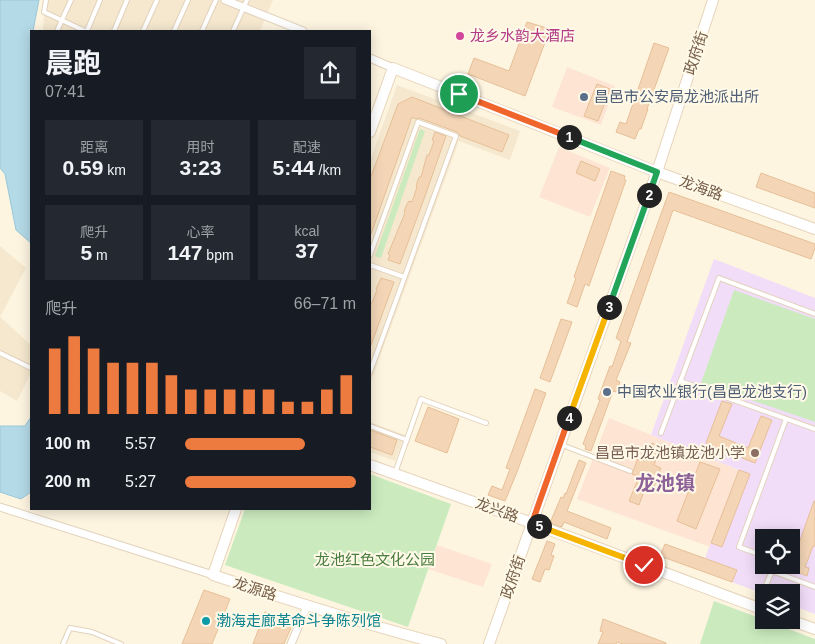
<!DOCTYPE html>
<html lang="zh">
<head>
<meta charset="utf-8">
<style>
	body { margin:0; font-family:Helvetica,"Noto Sans SC",sans-serif; background:#242831; color:#f1f3f6; height:100vh; display:flex; flex-direction:column; font-size:19px; white-space:nowrap }
	* { box-sizing:border-box; margin:0 }
	p { font-size:16px; color:#9ea1a6 }
	.icon { flex:none; width:28px; height:28px; fill:none; stroke:currentColor; stroke-width:2; stroke-linecap:round; stroke-linejoin:round }
	.map { position:relative; flex:1; overflow:hidden }
	.sheet { position:absolute; left:30px; top:30px; width:341px; height:480px; display:flex; flex-direction:column; background:#171b24; border-radius:0px; box-shadow:0 2px 12px #0003 }
	.sheet>* { flex:none }
	.tools { position:absolute; left:755px; top:529px; display:grid; gap:10px }
	.tools a { display:grid; place-items:center; width:45px; height:45px; border-radius:0px; background:#171b24; box-shadow:0 2px 12px #0003; font-size:25px }
	.pin { position:absolute; display:grid; place-items:center; width:42px; height:42px; color:#fff; margin:-21px; border:2px solid #fff; border-radius:50%; box-shadow:0 1px 5px #0007 }
	.km { position:absolute; width:25px; height:25px; margin:-12px; border-radius:50%; background:#222; color:#fff; font-size:14px; line-height:25px; text-align:center }
	.round { display:grid; place-items:center; flex:none; width:52px; height:52px; border-radius:0px; background:#242831 }
	.headline { display:flex; align-items:center; justify-content:space-between; height:85px; padding:0 15px }
	h1 { font-size:28px; font-weight:700; line-height:38px }
	.metrics { display:grid; grid-template-columns:repeat(3,1fr); gap:8px; height:85px; padding:5px 15px }
	.metrics div { display:grid; align-content:center; border-radius:0px; background:#242831; text-align:center }
	.metrics b { font-size:21px; font-weight:700 }
	.metrics small { font-size:14px; font-weight:400 }
	.metrics p { font-size:14px }
	.chart { height:140px; padding:10px 15px }
	.chart p { display:flex; justify-content:space-between }
	.chart svg { width:100%; height:90px; margin-top:5px; stroke:#ed7b3f; stroke-width:6 }
	ul { padding:0 15px; list-style:none; font-size:16px }
	li { display:grid; grid-template-columns:80px 60px 1fr; align-items:center; height:38px }
	li i { height:12px; border-radius:6px; background:#ed7b3f }
	.map>svg:first-child { display:block }
	.residential { fill:#f5e8cf }
	.commercial { fill:#fee5d3 }
	.education { fill:#f2ddf9; fill-rule:evenodd }
	.green { fill:#cbebbf }
	.water { fill:#b4dae7; stroke:#9ac8d9 }
	.building { fill:#f4d6b7; stroke:#e7bf97 }
	.lines { fill:none; stroke-linecap:round; stroke-linejoin:round }
	.lane-casing { stroke:#e2d2bc; stroke-width:6 }
	.street-casing { stroke:#e2d2bc; stroke-width:9 }
	.secondary-casing { stroke:#e7d4ba; stroke-width:12 }
	.lane { stroke:#fff; stroke-width:4 }
	.street { stroke:#fff; stroke-width:7 }
	.secondary { stroke:#fff; stroke-width:10 }
	.split-1-casing { stroke:#fff; stroke-width:10 }
	.split-2-casing { stroke:#fff; stroke-width:10 }
	.split-3-casing { stroke:#fff; stroke-width:10 }
	.split-4-casing { stroke:#fff; stroke-width:10 }
	.split-5-casing { stroke:#fff; stroke-width:10 }
	.split-6-casing { stroke:#fff; stroke-width:10 }
	.split-1 { stroke:#f0652b; stroke-width:6 }
	.split-2 { stroke:#22a559; stroke-width:6 }
	.split-3 { stroke:#22a559; stroke-width:6 }
	.split-4 { stroke:#f5b400; stroke-width:6 }
	.split-5 { stroke:#f0652b; stroke-width:6 }
	.split-6 { stroke:#f5b400; stroke-width:6 }
	.hotel-dot { fill:#d1479c; stroke:#fff9e8; stroke-width:2 }
	.service-dot { fill:#5c6f8a; stroke:#fff9e8; stroke-width:2 }
	.education-dot { fill:#8d6e63; stroke:#fff9e8; stroke-width:2 }
	.culture-dot { fill:#0f9aa8; stroke:#fff9e8; stroke-width:2 }
	.labels { text-anchor:middle; stroke-width:4; stroke-linejoin:round; paint-order:stroke }
	.hotel-label { font-size:15px; fill:#b23c85; stroke:#fff9e8; text-anchor:start }
	.street-label { font-size:15px; fill:#755d47; stroke:#fff9e8 }
	.service-label { font-size:15px; fill:#4e5e75; stroke:#fff9e8; text-anchor:start }
	.education-label { font-size:15px; fill:#785e54; stroke:#fff9e8; text-anchor:end }
	.park-label { font-size:15px; fill:#497c3e; stroke:#fff9e8 }
	.culture-label { font-size:15px; fill:#0d838f; stroke:#fff9e8; text-anchor:start }
	.district-label { font-size:20px; font-weight:bold; fill:#8d6299; stroke:#fff9e8 }
</style>
</head>
<body>
<div class="map">
<svg width="815" height="644" viewBox="0 0 815 644">
	<rect width="100%" height="100%" fill="#fdf5e0"/>
	<path class="residential" d="M45,0H273L260,31H43Z
		M397,85L520,131L510,160L459,141L370,384V161Z
		M0,246L26,268L0,317L31,345V373L17,401L0,391Z
		M370,422L405,435L395,461L370,452Z"/>
	<path class="commercial" d="M567,67L615,86L601,125L552,107Z
		M559,147L610,168L590,217L539,197Z
		M609,418L739,470L710,547L577,499Z
		M437,545L492,564L483,587L428,569Z"/>
	<path class="education" d="M714,259L815,298V614L791,605V592H764V594L732,582L737,570L705,558L739,470L651,435ZM764,538H791V565H764Z"/>
	<path class="green" d="M420,129L425,131L381,258L375,256Z
		M734,290L815,319V422L701,383Z
		M370,474L451,504L408,627L225,565L245,509H370Z
		M714,601L815,639V644H700Z"/>
	<path class="water" d="M0,0H39L33,31H31V243L16,230L5,174L0,168Z
		M31,417V492L21,499L0,492V426H25Z"/>
	<path class="building" d="M527,22L550,29L525,96L468,74L474,58L509,71Z
		M654,43L669,48L647,109H648L641,129H639L635,139L616,132L620,122L626,124Z
		M597,84L610,89L598,121L584,116Z
		M412,97L509,135L502,152L460,136L457,132L419,118L416,119L412,117L371,234L370,233V179L398,104Z
		M435,132L446,136L425,196L400,264L388,260L390,255L388,254L405,213L404,212L407,204L409,201L412,202L417,187L416,186L419,177H421L427,155H429L434,141L432,140Z
		M581,161L600,169L595,181L576,173Z
		M611,171L625,176L624,180H626L589,286L585,284L577,307L567,303L576,278L574,277Z
		M761,173L815,193V208L756,187Z
		M669,192L815,244V248L811,259L673,210L627,342L631,343L616,380L620,382L616,392L613,391L591,451L585,449L586,446L583,444L600,400L598,399L610,366L612,367L621,341L616,338Z
		M381,278L394,282L371,345L370,306L371,303H372L377,290L376,289Z
		M561,319L572,322L550,382L540,378Z
		M535,389L546,393L517,472L505,501L488,495L492,486L502,490L510,469L506,468Z
		M722,401L732,404L719,436L748,448L761,416L772,420L755,463L742,458L743,456L721,447L720,449L706,443Z
		M428,407L459,419L447,453L415,441Z
		M370,430L397,440L392,455L370,447Z
		M652,443L661,447L654,465L661,468L653,489L646,486L639,505L629,501L639,477L632,474L638,458L645,461Z
		M579,460L586,463L567,511L611,528L607,539L564,522L562,527L550,523L561,497L563,498L565,493L566,494Z
		M700,462L720,469L696,529L677,521Z
		M739,470L750,474L722,547L711,543Z
		M814,501H815V546H813L805,567L809,568L807,576L790,569Z
		M547,541L555,544L551,555L554,556L549,570L545,569L540,582L532,579Z
		M665,544L737,570L732,582L660,556Z
		M204,590L230,599L212,644H182Z
		M265,612L293,623L284,644H253Z
		M603,619L666,643V644H623L617,642L616,644H598L603,632L600,631Z"/>
	<g class="lines">
		<g class="lane-casing">
			<path id="lane" d="M46,0L44,12L85,31
				M57,31L71,0
				M87,31L100,0
				M114,31L127,0
				M143,31L157,0
				M174,31L188,0
				M202,31L216,0
				M233,31L247,0
				M370,255L418,122L456,136L370,372
				M370,265L404,277
				M0,353L31,368
				M680,381L815,429
				M370,426L407,440
				M661,433L719,278L815,314
				M562,445L630,471
				M395,473L421,399L486,423
				M764,556L739,547L786,419
				M757,606L772,571L815,587
				M63,644L70,628L92,632L121,644"/>
		</g>
		<g class="street-casing">
			<path id="street" d="M225,0L303,31
				M370,58L393,68
				M0,507L213,575
				M291,644L307,606"/>
		</g>
		<g class="secondary-casing">
			<path id="secondary" d="M370,132L393,68L657,172L815,229
				M370,465L532,523L764,610
				M236,509L213,575C288,600 364,624 441,644
				M790,620L815,629
				M489,644L657,172L713,0"/>
		</g>
		<use href="#lane" class="lane"/>
		<use href="#street" class="street"/>
		<use href="#secondary" class="secondary"/>
	</g>
	<g class="lines">
		<g class="split-1-casing">
			<path id="split-1" d="M459,94L569,137"/>
		</g>
		<g class="split-2-casing">
			<path id="split-2" d="M569,137L657,172L649,195"/>
		</g>
		<g class="split-3-casing">
			<path id="split-3" d="M609,307L649,195"/>
		</g>
		<g class="split-4-casing">
			<path id="split-4" d="M569,418L609,307"/>
		</g>
		<g class="split-5-casing">
			<path id="split-5" d="M539,526L532,523L569,418"/>
		</g>
		<g class="split-6-casing">
			<path id="split-6" d="M539,526L644,565"/>
		</g>
		<use href="#split-1" class="split-1"/>
		<use href="#split-2" class="split-2"/>
		<use href="#split-3" class="split-3"/>
		<use href="#split-4" class="split-4"/>
		<use href="#split-5" class="split-5"/>
		<use href="#split-6" class="split-6"/>
	</g>
	<circle class="hotel-dot" cx="460" cy="36" r="5"/>
	<g class="service-dot">
		<circle cx="584" cy="97" r="5"/>
		<circle cx="607" cy="392" r="5"/>
	</g>
	<circle class="education-dot" cx="755" cy="453" r="5"/>
	<circle class="culture-dot" cx="206" cy="621" r="5"/>
	<g class="labels">
		<g class="hotel-label">
			<text x="470" y="41">龙乡水韵大酒店</text>
		</g>
		<g class="street-label">
			<text transform="translate(696 53) rotate(-72)" y="5">政府街</text>
			<text transform="translate(701 188) rotate(20)" y="5">龙海路</text>
			<text transform="translate(497 510) rotate(20)" y="5">龙兴路</text>
			<text transform="translate(513 577) rotate(-71)" y="5">政府街</text>
			<text transform="translate(255 589) rotate(18)" y="5">龙源路</text>
		</g>
		<g class="service-label">
			<text x="594" y="102">昌邑市公安局龙池派出所</text>
			<text x="617" y="397">中国农业银行(昌邑龙池支行)</text>
		</g>
		<g class="education-label">
			<text x="745" y="458">昌邑市龙池镇龙池小学</text>
		</g>
		<g class="park-label">
			<text x="375" y="565">龙池红色文化公园</text>
		</g>
		<g class="culture-label">
			<text x="216" y="626">渤海走廊革命斗争陈列馆</text>
		</g>
		<g class="district-label">
			<text x="665" y="490">龙池镇</text>
		</g>
	</g>
</svg>
<div class="tools">
<a><svg class="icon" aria-label="locate" viewBox="0 0 24 24"><circle cx="12" cy="12" r="6"/><path d="M12 2v4M12 18v4M2 12h4M18 12h4"/></svg></a>
<a><svg class="icon" aria-label="layers" viewBox="0 0 24 24"><path d="M12 4l9 5-9 5-9-5zM3 14l9 5 9-5"/></svg></a>
</div>
<div class="pin" style="left:459px;top:94px;background:#1e9e55"><svg class="icon" aria-label="arrive" viewBox="0 0 24 24"><path d="M6 21V4h12l-3 4 3 4H6"/></svg></div>
<div class="pin" style="left:644px;top:565px;background:#d93025"><svg class="icon" aria-label="check" viewBox="0 0 24 24"><path d="M5 12l5 5 9-10"/></svg></div>
<b class="km" style="left:569px;top:137px">1</b>
<b class="km" style="left:649px;top:195px">2</b>
<b class="km" style="left:609px;top:307px">3</b>
<b class="km" style="left:569px;top:418px">4</b>
<b class="km" style="left:539px;top:526px">5</b>
<section class="sheet">
<div class="headline"><div><h1>晨跑</h1><p>07:41</p></div><a class="round"><svg class="icon" aria-label="share" viewBox="0 0 24 24"><path d="M12 15V3M7 8l5-5 5 5M5 13v7h14v-7"/></svg></a></div>
<div class="metrics">
<div><p>距离</p><b>0.59<small> km</small></b></div>
<div><p>用时</p><b>3:23</b></div>
<div><p>配速</p><b>5:44<small> /km</small></b></div>
</div>
<div class="metrics">
<div><p>爬升</p><b>5<small> m</small></b></div>
<div><p>心率</p><b>147<small> bpm</small></b></div>
<div><p>kcal</p><b>37</b></div>
</div>
<div class="chart"><p><span>爬升</span>66–71 m</p>
<svg viewBox="0 0 160 44" preserveAspectRatio="none"><path d="M5 44V12M15 44V6M25 44V12M35 44V19M45 44V19M55 44V19M65 44V25M75 44V32M85 44V32M95 44V32M105 44V32M115 44V32M125 44V38M135 44V38M145 44V32M155 44V25"/></svg>
</div>
<ul>
<li><b>100 m</b>5:57<i style="width:70%"></i></li>
<li><b>200 m</b>5:27<i style="width:100%"></i></li>
</ul>
</section>
</div>
</body>
</html>
